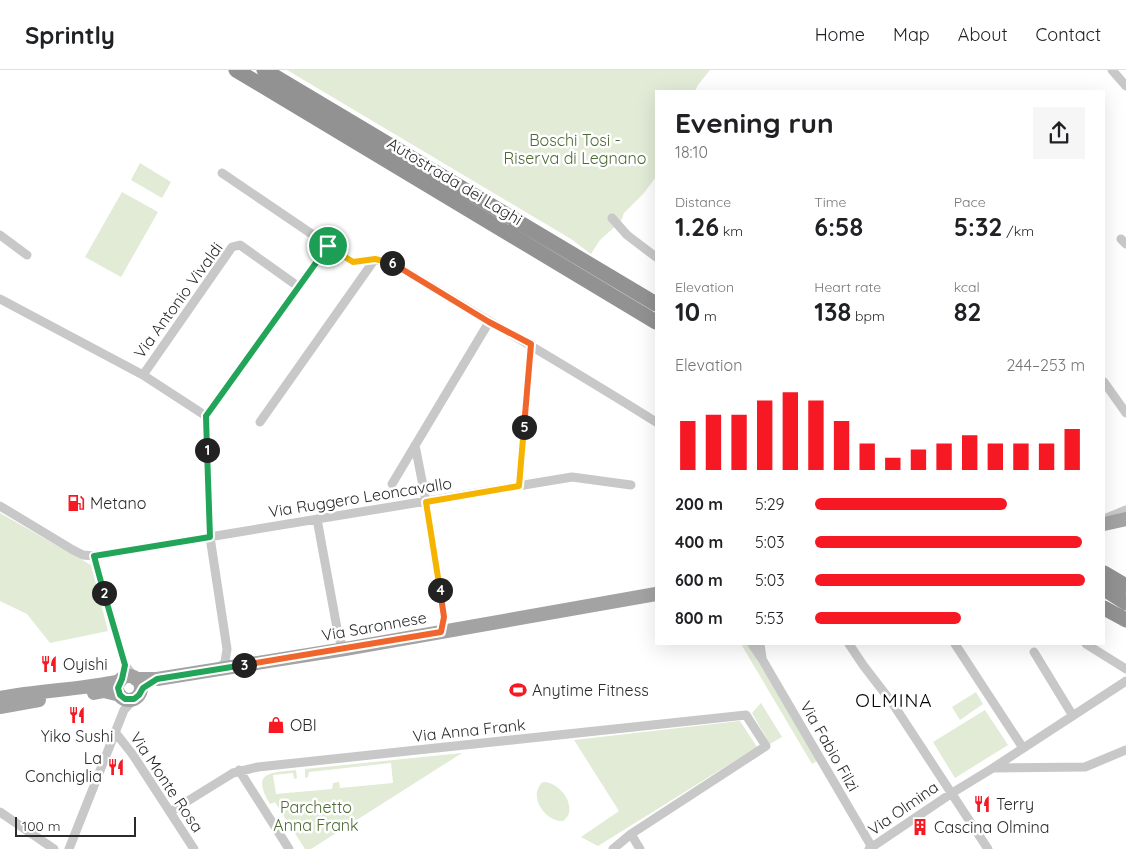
<!DOCTYPE html>
<html lang="en">
<head>
<meta charset="utf-8">
<style>
	body { margin:0; font-family:Quicksand,sans-serif; background:#f6f6f6; color:#202124; height:100vh; display:flex; flex-direction:column; font-size:19px; white-space:nowrap }
	* { box-sizing:border-box; margin:0 }
	p { font-size:16px; color:#757577 }
	.icon { flex:none; width:28px; height:28px; fill:none; stroke:currentColor; stroke-width:2; stroke-linecap:round; stroke-linejoin:round }
	.map { position:relative; flex:1; overflow:hidden }
	.panel { position:absolute; left:655px; top:20px; width:450px; height:555px; display:flex; flex-direction:column; background:#fff; border-radius:0px; box-shadow:0 5px 20px #0002 }
	.panel>* { flex:none }
	.scale { position:absolute; left:15px; bottom:12px; width:121px; box-sizing:border-box; padding-left:5px; border:2px solid #2b2b2b; border-top:0; font-size:14px; line-height:18px; white-space:nowrap; color:#2b2b2b; -webkit-text-stroke:4px #fff; paint-order:stroke }
	.pin { position:absolute; display:grid; place-items:center; width:42px; height:42px; color:#fff; margin:-21px; border:2px solid #fff; border-radius:50%; box-shadow:0 1px 5px #0007 }
	.km { position:absolute; width:25px; height:25px; margin:-12px; border-radius:50%; background:#222; color:#fff; font-size:14px; line-height:25px; text-align:center }
	.round { display:grid; place-items:center; flex:none; width:52px; height:52px; border-radius:0px; background:#f6f6f6 }
	.summary { display:flex; align-items:center; justify-content:space-between; height:85px; padding:0 20px }
	h1 { font-size:28px; font-weight:700; line-height:38px }
	.stats { display:grid; grid-template-columns:repeat(3,1fr); gap:8px; height:85px; padding:5px 20px }
	.stats div { display:grid; align-content:center }
	.stats b { font-size:25px; font-weight:700 }
	.stats small { font-size:14px; font-weight:400 }
	.stats p { font-size:14px }
	.chart { height:140px; padding:10px 20px }
	.chart p { display:flex; justify-content:space-between }
	.chart svg { width:100%; height:90px; margin-top:5px; stroke:#f61923; stroke-width:6 }
	ul { padding:0 20px; list-style:none; font-size:16px }
	li { display:grid; grid-template-columns:80px 60px 1fr; align-items:center; height:38px }
	li i { height:12px; border-radius:6px; background:#f61923 }
	header { display:flex; align-items:center; gap:30px; box-sizing:border-box; height:70px; padding:0 25px; background:#fff; border-bottom:1px solid #e0e0e0 }
	header strong { font-size:24px }
	nav { display:flex; gap:28px; margin-inline-start:auto; font-size:18px }
	.map>svg:first-child { display:block }
	.green { fill:#e1ebd6 }
	.lines { fill:none; stroke-linecap:round; stroke-linejoin:round }
	.street { stroke:#c8c8c8; stroke-width:9 }
	.primary { stroke:#a3a3a3; stroke-width:14 }
	.highway { stroke:#929292; stroke-width:15 }
	.split-1-casing { stroke:#fff; stroke-width:10 }
	.split-2-casing { stroke:#fff; stroke-width:10 }
	.split-3-casing { stroke:#fff; stroke-width:10 }
	.split-4-casing { stroke:#fff; stroke-width:10 }
	.split-5-casing { stroke:#fff; stroke-width:10 }
	.split-6-casing { stroke:#fff; stroke-width:10 }
	.split-7-casing { stroke:#fff; stroke-width:10 }
	.split-1 { stroke:#22a559; stroke-width:6 }
	.split-2 { stroke:#22a559; stroke-width:6 }
	.split-3 { stroke:#22a559; stroke-width:6 }
	.split-4 { stroke:#f0652b; stroke-width:6 }
	.split-5 { stroke:#f5b400; stroke-width:6 }
	.split-6 { stroke:#f0652b; stroke-width:6 }
	.split-7 { stroke:#f5b400; stroke-width:6 }
	.labels { text-anchor:middle; stroke-width:5; stroke-linejoin:round; paint-order:stroke }
	.park-label { font-size:16px; fill:#4d6b35; stroke:#fff }
	.street-label { font-size:16px; fill:#2b2b2b; stroke:#fff }
	.poi-label { font-size:16px; fill:#2b2b2b; stroke:#fff; text-anchor:start }
	.quarter-label { font-size:19px; letter-spacing:1px; fill:#000; stroke:#fff }
</style>
</head>
<body>
<header>
<strong>Sprintly</strong>
<nav><a>Home</a><a>Map</a><a>About</a><a>Contact</a></nav>
</header>
<div class="map">
<svg width="1126" height="779" viewBox="0 0 1126 779">
	<rect width="100%" height="100%" fill="#fff"/>
	<path class="green" d="M287,0H710L698,15L695,21H656V107L644,123L624,143L621,151L600,170L591,184L571,169Z
		M140,93L171,112L162,128L131,110Z
		M122,122L158,142L121,207L85,187Z
		M0,443L91,495L108,561L50,573L27,544L0,531Z
		M741,574H748L817,691L812,694Z
		M976,622L983,634L960,650L952,637Z
		M761,633L782,667L770,674L752,643Z
		M985,640L1008,675L955,708L933,672Z
		M740,651L757,677L598,776L581,767L619,741L574,670Z
		M462,683L311,779H305L275,732L270,734C251,702 269,703 296,700L297,708L294,709L293,703L273,705L276,724L332,719L333,713L339,712L340,718L393,713L391,693L309,702L308,707L305,708V699Z
		M543,712C560,711 580,739 563,751C545,752 527,725 543,712Z"/>
	<g class="lines">
		<path class="street" d="M1112,0L1126,16
			M222,103L353,192L375,189L391,192C479,246 569,297 656,352
			M612,148L627,165L656,187
			M0,165L27,185
			M1121,169L1126,174
			M0,229L143,305L206,346
			M143,305L232,177L240,175L299,217
			M1104,312L1126,343
			M260,352L375,189
			M415,375L426,431L444,547L441,562
			M392,414L489,252
			M519,416L531,274
			M0,436L73,480L83,485L94,486L572,407L631,415
			M317,449L339,569L345,579
			M1104,449L1126,440
			M94,486L125,595
			M752,574L762,589L873,779
			M760,574L762,588
			M849,574L863,595L893,634L988,779
			M955,574L1023,678
			M1086,574L1126,599
			M1034,582L1073,646
			M219,599L225,592L227,579L210,467L206,346L328,176
			M123,609L125,595L134,607
			M115,662L133,685L194,779
			M993,698L1085,697L1126,680
			M239,700L289,779
			M0,742L54,779
			M170,742L233,703L258,697L746,645L766,676L631,764L613,779
			M631,764L640,779
			M69,779L124,640L134,629
			M869,779L952,723L993,698L1126,611"/>
		<path class="primary" d="M1104,454L1126,449
			M117 618a12 12 0 1 1 24 0a12 12 0 1 1-24 0Z
			M136,609H157L345,579L656,524
			M94,623L104,621L120,625
			M0,628C40,620 80,620 120,611
			M0,637L39,630"/>
		<path class="highway" d="M236,0L656,252
			M264,0L656,234
			M1104,503L1126,516
			M1104,519L1126,533
			M1104,538L1126,550"/>
	</g>
	<g class="lines">
		<g class="split-1-casing">
			<path id="split-1" d="M207,380L206,346L328,176"/>
		</g>
		<g class="split-2-casing">
			<path id="split-2" d="M104,523L94,486L210,467L207,380"/>
		</g>
		<g class="split-3-casing">
			<path id="split-3" d="M104,523L125,595L122,609L118,618L120,625L125,629H134L139,625L143,618L157,609L244,595"/>
		</g>
		<g class="split-4-casing">
			<path id="split-4" d="M244,595L441,562L444,547L440,520"/>
		</g>
		<g class="split-5-casing">
			<path id="split-5" d="M440,520L426,432L519,416L524,357"/>
		</g>
		<g class="split-6-casing">
			<path id="split-6" d="M392,193L489,252L531,274L524,357"/>
		</g>
		<g class="split-7-casing">
			<path id="split-7" d="M328,176L353,192L375,189L392,193"/>
		</g>
		<use href="#split-1" class="split-1"/>
		<use href="#split-2" class="split-2"/>
		<use href="#split-3" class="split-3"/>
		<use href="#split-4" class="split-4"/>
		<use href="#split-5" class="split-5"/>
		<use href="#split-6" class="split-6"/>
		<use href="#split-7" class="split-7"/>
	</g>
	<defs>
		<g id="fuel-bare" transform="scale(1.35)"><path d="M-5.5-6h7V0h2V4h1.3V-2.5L3-4.5l.8-.8L6-3V5H2.5V1h-1V6h-7ZM-4.2-4.7v3.2H.2V-4.7Z" fill="#f61923" stroke="#fff" stroke-width="2.5" paint-order="stroke"/></g>
		<g id="restaurant-bare" transform="scale(1.35)"><path d="M-5-6h1v4h1v-4h1v4h1v-4h1v5L-1.5 .5V6h-2V.5L-5-1ZM5-6V6H3V1.5H1.5Q1.5-4 5-6Z" fill="#f61923" stroke="#fff" stroke-width="2.5" paint-order="stroke"/></g>
		<g id="stadium-bare" transform="scale(1.35)"><path d="M0-5a6.5 5 0 1 0 0 10a6.5 5 0 1 0 0-10ZM-3.5-1.8h7v3.6h-7Z" fill="#f61923" stroke="#fff" stroke-width="2.5" paint-order="stroke"/></g>
		<g id="shop-bare" transform="scale(1.35)"><path d="M-5-2.5h2.3a2.7 3.5 0 0 1 5.4 0H5L5.5 6h-11ZM-1.5-2.5h3a1.5 2.3 0 0 0-3 0Z" fill="#f61923" stroke="#fff" stroke-width="2.5" paint-order="stroke"/></g>
		<g id="building-bare" transform="scale(1.35)"><path d="M-4-6H4V6H1V3H-1V6H-4ZM-2.5-4.3h1.7v1.8h-1.7ZM.8-4.3h1.7v1.8H.8ZM-2.5-1h1.7V.8h-1.7ZM.8-1h1.7V.8H.8Z" fill="#f61923" stroke="#fff" stroke-width="2.5" paint-order="stroke"/></g>
	</defs>
	<g fill-rule="evenodd">
		<use href="#fuel-bare" x="76" y="433"/>
		<use href="#restaurant-bare" x="49" y="594"/>
		<use href="#stadium-bare" x="518" y="620"/>
		<use href="#restaurant-bare" x="77" y="645"/>
		<use href="#shop-bare" x="276" y="655"/>
		<use href="#restaurant-bare" x="116" y="697"/>
		<use href="#restaurant-bare" x="982" y="734"/>
		<use href="#building-bare" x="920" y="757"/>
	</g>
	<g class="labels">
		<g class="park-label">
			<text x="575" y="76">Boschi Tosi -<tspan x="575" dy="18">Riserva di Legnano</tspan></text>
			<text x="316" y="743">Parchetto<tspan x="316" dy="18">Anna Frank</tspan></text>
		</g>
		<g class="street-label">
			<text transform="translate(455 111) rotate(31)" y="6">Autostrada dei Laghi</text>
			<text transform="translate(178 230) rotate(-54)" y="6">Via Antonio Vivaldi</text>
			<text transform="translate(360 427) rotate(-9)" y="6">Via Ruggero Leoncavallo</text>
			<text transform="translate(374 556) rotate(-10)" y="6">Via Saronnese</text>
			<text transform="translate(469 660) rotate(-6)" y="6">Via Anna Frank</text>
			<text transform="translate(830 676) rotate(60)" y="6">Via Fabio Filzi</text>
			<text transform="translate(167 712) rotate(56)" y="6">Via Monte Rosa</text>
			<text transform="translate(903 738) rotate(-35)" y="6">Via Olmina</text>
		</g>
		<g class="poi-label">
			<text x="90" y="439">Metano</text>
			<text x="63" y="600">Oyishi</text>
			<text x="532" y="626">Anytime Fitness</text>
			<text x="290" y="661">OBI</text>
			<text x="77" y="672" text-anchor="middle">Yiko Sushi</text>
			<text x="102" y="694" text-anchor="end">La<tspan x="102" dy="18">Conchiglia</tspan></text>
			<text x="996" y="740">Terry</text>
			<text x="934" y="763">Cascina Olmina</text>
		</g>
		<g class="quarter-label">
			<text x="894" y="637">OLMINA</text>
		</g>
	</g>
</svg>
<div class="scale">100 m</div>
<div class="pin" style="left:328px;top:176px;background:#1e9e55"><svg class="icon" aria-label="arrive" viewBox="0 0 24 24"><path d="M6 21V4h12l-3 4 3 4H6"/></svg></div>
<b class="km" style="left:207px;top:380px">1</b>
<b class="km" style="left:104px;top:523px">2</b>
<b class="km" style="left:244px;top:595px">3</b>
<b class="km" style="left:440px;top:520px">4</b>
<b class="km" style="left:524px;top:357px">5</b>
<b class="km" style="left:392px;top:193px">6</b>
<section class="panel">
<div class="summary"><div><h1>Evening run</h1><p>18:10</p></div><a class="round"><svg class="icon" aria-label="share" viewBox="0 0 24 24"><path d="M12 15V3M7 8l5-5 5 5M5 13v7h14v-7"/></svg></a></div>
<div class="stats">
<div><p>Distance</p><b>1.26<small> km</small></b></div>
<div><p>Time</p><b>6:58</b></div>
<div><p>Pace</p><b>5:32<small> /km</small></b></div>
</div>
<div class="stats">
<div><p>Elevation</p><b>10<small> m</small></b></div>
<div><p>Heart rate</p><b>138<small> bpm</small></b></div>
<div><p>kcal</p><b>82</b></div>
</div>
<div class="chart"><p><span>Elevation</span>244–253 m</p>
<svg viewBox="0 0 160 44" preserveAspectRatio="none"><path d="M5 44V20M15 44V17M25 44V17M35 44V10M45 44V6M55 44V10M65 44V20M75 44V31M85 44V38M95 44V34M105 44V31M115 44V27M125 44V31M135 44V31M145 44V31M155 44V24"/></svg>
</div>
<ul>
<li><b>200 m</b>5:29<i style="width:71%"></i></li>
<li><b>400 m</b>5:03<i style="width:99%"></i></li>
<li><b>600 m</b>5:03<i style="width:100%"></i></li>
<li><b>800 m</b>5:53<i style="width:54%"></i></li>
</ul>
</section>
</div>
</body>
</html>
